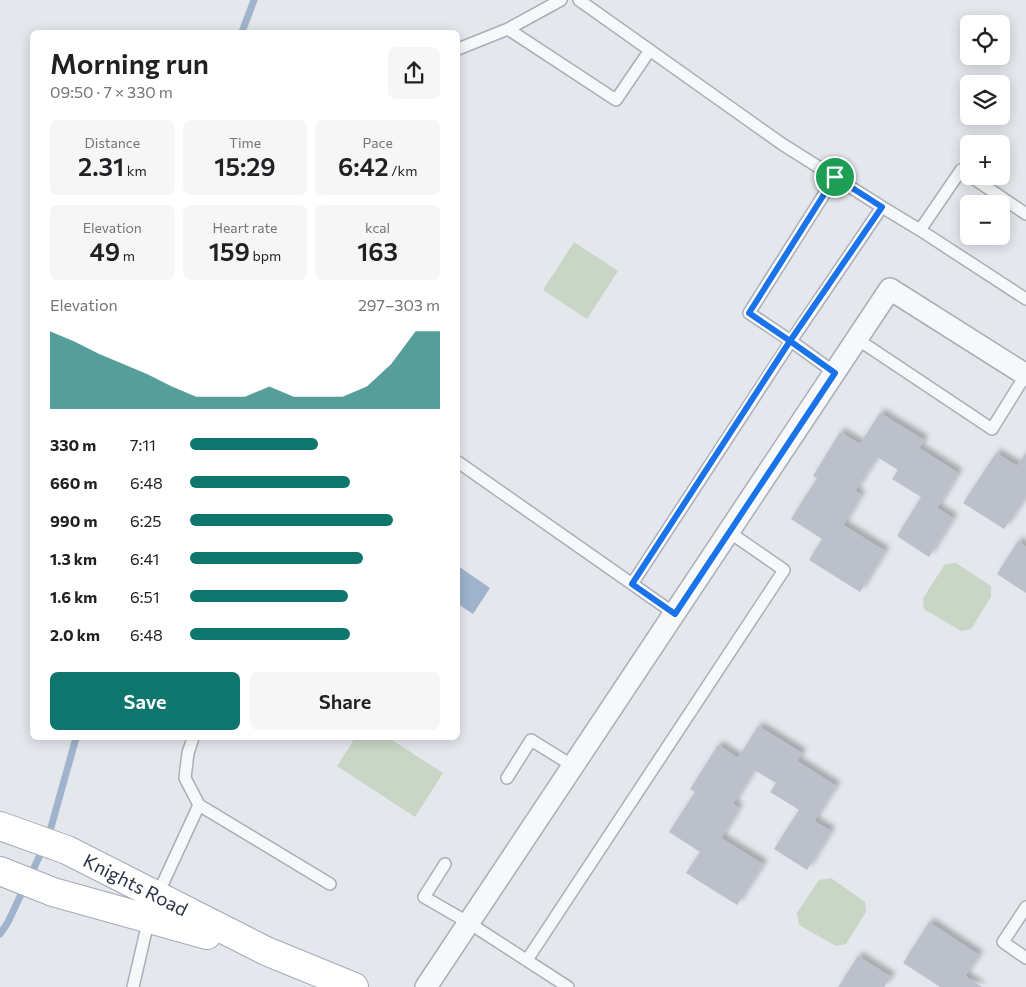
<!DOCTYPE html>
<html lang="en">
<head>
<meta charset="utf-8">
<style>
	body { margin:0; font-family:Commissioner,sans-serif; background:#f6f6f6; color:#202124; height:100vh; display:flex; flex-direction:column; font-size:19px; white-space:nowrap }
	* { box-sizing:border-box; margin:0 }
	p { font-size:16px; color:#757577 }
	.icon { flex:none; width:28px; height:28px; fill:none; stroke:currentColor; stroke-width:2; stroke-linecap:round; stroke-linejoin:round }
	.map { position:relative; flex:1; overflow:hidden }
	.drawer { position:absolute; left:30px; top:30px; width:430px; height:710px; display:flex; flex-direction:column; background:#fff; border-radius:8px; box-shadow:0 2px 12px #0003 }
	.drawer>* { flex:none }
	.fabs { position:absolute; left:960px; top:15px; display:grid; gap:10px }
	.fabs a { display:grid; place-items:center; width:50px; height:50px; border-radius:8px; background:#fff; box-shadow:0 2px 12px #0003; font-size:25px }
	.pin { position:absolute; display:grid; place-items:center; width:42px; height:42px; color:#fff; margin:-21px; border:2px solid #fff; border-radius:50%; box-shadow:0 1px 5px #0007 }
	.round { display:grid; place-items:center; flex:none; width:52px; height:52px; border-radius:8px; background:#f6f6f6 }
	.overview { display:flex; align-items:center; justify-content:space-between; height:85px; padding:0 20px }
	h1 { font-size:28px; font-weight:600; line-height:38px }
	.metrics { display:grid; grid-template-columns:repeat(3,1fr); gap:8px; height:85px; padding:5px 20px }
	.metrics div { display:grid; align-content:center; border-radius:8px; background:#f6f6f6; text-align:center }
	.metrics b { font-size:25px; font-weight:600 }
	.metrics small { font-size:14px; font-weight:400 }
	.metrics p { font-size:14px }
	.chart { height:140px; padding:10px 20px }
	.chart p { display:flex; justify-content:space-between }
	.chart svg { width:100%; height:90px; margin-top:5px; fill:#0f766e; opacity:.7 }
	.action { display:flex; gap:10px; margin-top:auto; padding:10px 20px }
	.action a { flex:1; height:58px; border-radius:8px; background:#0f766e; color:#fff; font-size:20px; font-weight:600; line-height:58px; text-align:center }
	.action a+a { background:#f6f6f6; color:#202124 }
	ul { padding:0 20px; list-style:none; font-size:16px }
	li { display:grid; grid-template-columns:80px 60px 1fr; align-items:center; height:38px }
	li i { height:12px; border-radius:6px; background:#0f766e }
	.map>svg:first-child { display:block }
	.green { fill:#c9d6c5 }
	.water { fill:#9fb4cc }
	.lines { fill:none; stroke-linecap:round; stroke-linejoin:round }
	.stream { stroke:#9fb4cc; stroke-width:7 }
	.building { fill:#bbc0ca; filter:url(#shadow) }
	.lane-casing { stroke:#a9aeb7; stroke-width:14 }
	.street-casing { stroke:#a9aeb7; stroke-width:24 }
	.primary-casing { stroke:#a3abb8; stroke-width:30 }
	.lane { stroke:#f7f8fa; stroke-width:11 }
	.street { stroke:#f7f8fa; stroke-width:21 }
	.primary { stroke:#fff; stroke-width:28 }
	.route-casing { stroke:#fff; stroke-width:10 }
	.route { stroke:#1a73e8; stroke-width:6 }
	.labels { text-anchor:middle; stroke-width:4; stroke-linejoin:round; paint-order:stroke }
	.street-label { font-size:19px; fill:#2b3445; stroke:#f4f6f9 }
</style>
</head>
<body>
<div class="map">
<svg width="1026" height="987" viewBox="0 0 1026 987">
	<defs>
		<filter id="shadow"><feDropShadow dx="4.5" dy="-4.5" stdDeviation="2.5" flood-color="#0004"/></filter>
	</defs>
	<rect width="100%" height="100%" fill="#e4e7ec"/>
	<path class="green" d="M574,242L618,271L587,319L543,290Z
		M956,563L991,586V597L971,629L961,631L924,609L923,598L945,564Z
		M355,738H389L443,773L415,817L337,766Z
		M831,878L865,902L866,912L846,944L836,946L799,925L797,913L819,880Z"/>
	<path class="water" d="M458,566L490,588L473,614L458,604Z"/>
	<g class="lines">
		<path class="stream" d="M242,32L254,0
			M48,838L76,738
			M30,877L43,848
			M0,934L8,922L25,886"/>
	</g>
	<path class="building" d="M880,413L924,440L919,448L958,473L937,508L953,518L929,557L897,536L921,497L892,479L898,470L877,457L855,491L861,495L843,525L885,551L860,592L809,560L822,539L791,519L817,478L813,476L840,432L860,444Z
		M996,453L1017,466L1026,453V496L1004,529L963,503Z
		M1018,541L1026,547V593L997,574Z
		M758,726L802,753L797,761L836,786L814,821L831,831L807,870L774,849L799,810L770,792L776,783L754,770L733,804L739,808L721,838L763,864L737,905L686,873L700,852L669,832L695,792L690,789L718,745L738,758Z
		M929,922L979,955L965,976L982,987H940L903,963Z
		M858,956L891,977L884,987H838Z"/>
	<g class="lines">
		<g class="lane-casing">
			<path id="lane" d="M579,0L782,144L882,207L791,341L835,373
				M508,29L616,100L650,50
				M458,49L508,29L561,0
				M969,175L961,170L920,230L1026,299
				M970,176L1026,214
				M882,207L920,230
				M857,339L992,429L1026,374
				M458,462L675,614
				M632,584L791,341L749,313L835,177
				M193,738L188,753L185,778L199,805
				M507,778L531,740L573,766
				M445,864L424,897L469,923L568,987
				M157,896L199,805L330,884
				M1026,907L1003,942L1026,958
				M527,960L784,570L729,532
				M133,987L149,918"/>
		</g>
		<g class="street-casing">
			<path id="street" d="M426,987L890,289L1026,375"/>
		</g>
		<g class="primary-casing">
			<g id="primary">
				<path id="s1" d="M0,826L67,850L266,951L354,987"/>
				<path d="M0,871L53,892L207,935"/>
			</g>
		</g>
		<use href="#lane" class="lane"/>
		<use href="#street" class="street"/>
		<use href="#primary" class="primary"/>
	</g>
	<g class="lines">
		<g class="route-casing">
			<path id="route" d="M835,177L749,313L790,341L632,584L675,614L835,373L790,341L882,207L835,177"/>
		</g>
		<use href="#route" class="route"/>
	</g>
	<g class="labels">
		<g class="street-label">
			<text dy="7" stroke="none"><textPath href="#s1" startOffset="148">Knights Road</textPath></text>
		</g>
	</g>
</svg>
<div class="fabs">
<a><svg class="icon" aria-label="locate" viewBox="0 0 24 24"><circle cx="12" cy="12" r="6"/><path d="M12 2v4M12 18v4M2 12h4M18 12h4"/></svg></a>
<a><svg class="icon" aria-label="layers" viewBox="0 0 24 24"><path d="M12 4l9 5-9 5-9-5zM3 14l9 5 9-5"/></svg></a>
<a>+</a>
<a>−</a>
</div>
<div class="pin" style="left:835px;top:177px;background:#1e9e55"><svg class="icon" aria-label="arrive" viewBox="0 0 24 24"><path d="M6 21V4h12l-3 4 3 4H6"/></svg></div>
<section class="drawer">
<div class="overview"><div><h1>Morning run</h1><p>09:50 · 7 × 330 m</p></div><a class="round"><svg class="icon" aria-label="share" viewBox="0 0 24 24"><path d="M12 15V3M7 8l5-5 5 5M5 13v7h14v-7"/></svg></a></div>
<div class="metrics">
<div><p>Distance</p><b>2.31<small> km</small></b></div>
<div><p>Time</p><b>15:29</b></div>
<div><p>Pace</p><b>6:42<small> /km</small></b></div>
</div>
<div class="metrics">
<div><p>Elevation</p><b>49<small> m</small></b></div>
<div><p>Heart rate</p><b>159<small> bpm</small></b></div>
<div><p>kcal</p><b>163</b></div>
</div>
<div class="chart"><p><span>Elevation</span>297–303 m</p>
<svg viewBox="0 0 160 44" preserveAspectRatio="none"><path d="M0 44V6L10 11L20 17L30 22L40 27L50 33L60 38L70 38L80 38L90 33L100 38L110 38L120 38L130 33L140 22L150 6L160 6V44z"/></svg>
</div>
<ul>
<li><b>330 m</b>7:11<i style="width:51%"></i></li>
<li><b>660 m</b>6:48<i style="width:64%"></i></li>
<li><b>990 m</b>6:25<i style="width:81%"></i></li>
<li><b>1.3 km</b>6:41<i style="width:69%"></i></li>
<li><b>1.6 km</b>6:51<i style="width:63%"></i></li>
<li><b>2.0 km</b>6:48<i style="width:64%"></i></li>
</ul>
<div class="action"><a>Save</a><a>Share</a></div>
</section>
</div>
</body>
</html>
